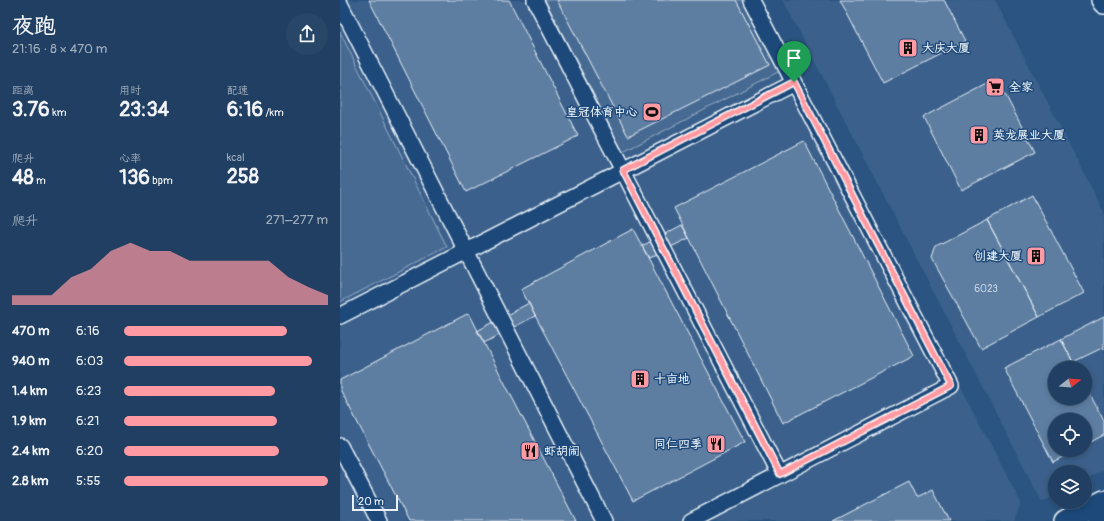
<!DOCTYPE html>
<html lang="zh">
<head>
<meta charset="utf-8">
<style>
	body { margin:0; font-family:Pangolin,"LXGW WenKai TC",sans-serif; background:#284668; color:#f1f3f6; height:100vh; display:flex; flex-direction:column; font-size:15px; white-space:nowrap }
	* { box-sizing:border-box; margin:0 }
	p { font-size:13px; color:#a2afbe }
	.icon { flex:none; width:22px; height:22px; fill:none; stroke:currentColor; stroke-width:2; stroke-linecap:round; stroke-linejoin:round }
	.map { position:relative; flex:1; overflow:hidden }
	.panel { display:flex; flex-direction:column; background:#203f62; width:340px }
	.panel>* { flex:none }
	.needle { width:26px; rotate:73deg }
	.controls { position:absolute; left:708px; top:361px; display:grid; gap:8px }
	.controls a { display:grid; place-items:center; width:44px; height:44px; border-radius:50%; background:#203f62; box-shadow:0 2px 6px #0003,0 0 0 1px #3d5877; font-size:20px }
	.scale { position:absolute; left:12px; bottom:10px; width:46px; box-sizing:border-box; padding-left:4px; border:2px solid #e8f1f8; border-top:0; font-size:11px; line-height:14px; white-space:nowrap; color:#e8f1f8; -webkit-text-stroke:3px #1f4a7a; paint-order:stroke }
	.pin { position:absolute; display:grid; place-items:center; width:34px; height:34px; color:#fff; margin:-41px -17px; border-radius:50% 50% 50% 0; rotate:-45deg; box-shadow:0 0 4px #0007 }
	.pin .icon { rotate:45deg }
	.round { display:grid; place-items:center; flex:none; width:42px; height:42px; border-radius:21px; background:#284668 }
	.summary { display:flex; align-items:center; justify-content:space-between; height:68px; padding:0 12px }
	h1 { font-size:22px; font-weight:700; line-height:30px }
	.figures { display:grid; grid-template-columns:repeat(3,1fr); gap:6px; height:68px; padding:4px 12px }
	.figures div { display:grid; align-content:center }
	.figures b { font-size:20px; font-weight:700 }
	.figures small { font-size:11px; font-weight:400 }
	.figures p { font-size:11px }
	.chart { height:112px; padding:8px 12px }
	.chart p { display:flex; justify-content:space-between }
	.chart svg { width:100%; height:72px; margin-top:4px; fill:#ff9aa2; opacity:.7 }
	ul { padding:0 12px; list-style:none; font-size:13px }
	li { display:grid; grid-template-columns:64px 48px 1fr; align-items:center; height:30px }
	li i { height:10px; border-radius:5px; background:#ff9aa2 }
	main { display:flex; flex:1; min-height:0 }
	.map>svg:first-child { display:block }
	.built { fill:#3a608b; fill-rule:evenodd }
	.pitch { fill:#476b93; stroke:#98aec6 }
	.building { fill:#5d7da1; stroke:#e8f1f8 }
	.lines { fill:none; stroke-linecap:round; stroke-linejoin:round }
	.street-casing { stroke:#e8f1f8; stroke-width:18 }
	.secondary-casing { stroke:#e8f1f8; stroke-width:24 }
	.street { stroke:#1f4a7a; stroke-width:15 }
	.secondary { stroke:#1f4a7a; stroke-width:21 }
	.route-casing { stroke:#fff; stroke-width:8 }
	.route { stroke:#ff9aa2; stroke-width:5 }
	.labels { text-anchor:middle; stroke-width:3; stroke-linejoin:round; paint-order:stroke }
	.number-label { font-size:10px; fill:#c5d4e2 }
	.poi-label { font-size:12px; font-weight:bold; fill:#e8f1f8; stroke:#1f4a7a; text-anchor:start }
</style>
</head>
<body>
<main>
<section class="panel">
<div class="summary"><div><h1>夜跑</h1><p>21:16 · 8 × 470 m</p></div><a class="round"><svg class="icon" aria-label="share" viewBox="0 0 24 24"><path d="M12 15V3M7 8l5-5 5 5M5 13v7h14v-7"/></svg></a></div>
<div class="figures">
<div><p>距离</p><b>3.76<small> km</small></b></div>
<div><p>用时</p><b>23:34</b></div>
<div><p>配速</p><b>6:16<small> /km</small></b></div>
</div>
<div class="figures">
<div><p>爬升</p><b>48<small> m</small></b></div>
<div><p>心率</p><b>136<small> bpm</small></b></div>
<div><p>kcal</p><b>258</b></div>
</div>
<div class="chart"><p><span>爬升</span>271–277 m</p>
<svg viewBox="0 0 160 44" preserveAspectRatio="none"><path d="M0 44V38L10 38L20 38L30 27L40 22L50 11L60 6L70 11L80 11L90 17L100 17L110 17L120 17L130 17L140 27L150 33L160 38V44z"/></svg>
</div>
<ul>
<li><b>470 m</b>6:16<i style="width:80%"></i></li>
<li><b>940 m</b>6:03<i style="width:92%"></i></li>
<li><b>1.4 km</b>6:23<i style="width:74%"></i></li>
<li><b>1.9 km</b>6:21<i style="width:75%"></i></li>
<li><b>2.4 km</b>6:20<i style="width:76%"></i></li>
<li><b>2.8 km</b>5:55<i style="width:100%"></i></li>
</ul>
</section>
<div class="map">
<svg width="764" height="521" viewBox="0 0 764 521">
	<rect width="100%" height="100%" fill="#2b5482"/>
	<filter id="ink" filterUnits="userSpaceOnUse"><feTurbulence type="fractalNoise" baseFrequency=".025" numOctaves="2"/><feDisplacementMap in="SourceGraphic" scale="8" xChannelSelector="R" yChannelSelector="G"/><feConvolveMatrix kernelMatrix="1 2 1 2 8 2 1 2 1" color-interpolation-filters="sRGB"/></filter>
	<g filter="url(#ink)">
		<path class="built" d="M0,0H421L681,503L674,521H0Z
			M443,0H655L764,212V470L745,480V472H715V496L702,502ZM715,368H745V398H715ZM715,420H745V450H715Z"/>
		<path class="pitch" d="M205,0H403L440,71L283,152Z
			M0,32L107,247L0,302Z"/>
		<path class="building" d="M29,0H169L238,136L126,192Z
			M217,0H396L430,65L288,136Z
			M500,0H604L625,41L543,83Z
			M657,79L695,152L621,190L584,117Z
			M464,141L574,356L443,423L334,208Z
			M692,195L744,293L699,317L647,220Z
			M647,220L699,317L641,348L592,259L596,247Z
			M342,225L349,238L309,258L302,246Z
			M293,229L405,442L293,501L181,289Z
			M189,303L195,316L144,343L137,331Z
			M129,313L144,343L236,521H69L0,389V380Z
			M764,317V350L762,348L733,362L721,339Z
			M721,339L736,368H715V398H745V385L764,421V435L745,445V420H715V450H735L713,462L664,368Z
			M569,482L577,498L593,490L609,521H493Z"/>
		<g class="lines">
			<g class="street-casing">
				<path id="street" d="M195,0L440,475
					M0,4L264,521
					M0,316L454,83
					M0,446L39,521
					M351,521L611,386L411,0"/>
			</g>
			<g class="secondary-casing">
				<path id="secondary" d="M762,0L764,3
					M725,521L764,501
					M759,521L764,519"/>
			</g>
			<use href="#street" class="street"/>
			<use href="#secondary" class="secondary"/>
		</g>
	</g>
	<g class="lines" filter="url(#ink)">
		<g class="route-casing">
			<path id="route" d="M454,82L611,386L440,474L283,170Z"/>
		</g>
		<use href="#route" class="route"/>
	</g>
	<defs>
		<g id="building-square" transform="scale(1)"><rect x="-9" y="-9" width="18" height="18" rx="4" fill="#ff9aa2" stroke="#1f4a7a"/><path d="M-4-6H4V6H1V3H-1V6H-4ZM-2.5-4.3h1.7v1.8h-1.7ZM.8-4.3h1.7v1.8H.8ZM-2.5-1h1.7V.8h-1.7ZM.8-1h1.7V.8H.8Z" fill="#111"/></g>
		<g id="supermarket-square" transform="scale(1)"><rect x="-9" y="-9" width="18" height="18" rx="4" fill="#ff9aa2" stroke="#1f4a7a"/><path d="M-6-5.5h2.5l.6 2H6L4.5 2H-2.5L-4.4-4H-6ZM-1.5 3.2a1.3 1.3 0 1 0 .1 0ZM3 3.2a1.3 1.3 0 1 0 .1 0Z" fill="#111"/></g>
		<g id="stadium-square" transform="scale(1)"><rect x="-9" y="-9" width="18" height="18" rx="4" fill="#ff9aa2" stroke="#1f4a7a"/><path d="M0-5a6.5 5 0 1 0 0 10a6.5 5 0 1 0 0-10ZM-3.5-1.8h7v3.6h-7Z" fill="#111"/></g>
		<g id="restaurant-square" transform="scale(1)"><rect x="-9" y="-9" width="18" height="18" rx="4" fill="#ff9aa2" stroke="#1f4a7a"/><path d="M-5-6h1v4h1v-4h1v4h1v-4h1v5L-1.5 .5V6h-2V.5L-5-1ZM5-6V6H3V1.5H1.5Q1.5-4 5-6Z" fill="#111"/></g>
	</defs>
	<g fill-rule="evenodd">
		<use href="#building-square" x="568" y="48"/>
		<use href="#supermarket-square" x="655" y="87"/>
		<use href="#stadium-square" x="312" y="112"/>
		<use href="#building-square" x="639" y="135"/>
		<use href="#building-square" x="696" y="256"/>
		<use href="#building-square" x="300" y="379"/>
		<use href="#restaurant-square" x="376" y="444"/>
		<use href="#restaurant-square" x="190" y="451"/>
	</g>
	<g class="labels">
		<g class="number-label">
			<text x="646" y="292">6023</text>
		</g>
		<g class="poi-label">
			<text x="582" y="52">大庆大厦</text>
			<text x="669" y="91">全家</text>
			<text x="298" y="116" text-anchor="end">皇冠体育中心</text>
			<text x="653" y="139">英龙展业大厦</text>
			<text x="682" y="260" text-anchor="end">创建大厦</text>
			<text x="314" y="383">十亩地</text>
			<text x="362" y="448" text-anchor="end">同仁四季</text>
			<text x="204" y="455">虾胡闹</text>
		</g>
	</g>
</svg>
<div class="controls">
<a><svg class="needle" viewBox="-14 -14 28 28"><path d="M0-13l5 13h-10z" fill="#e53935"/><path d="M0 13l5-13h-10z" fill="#a2afbe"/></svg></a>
<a><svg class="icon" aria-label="locate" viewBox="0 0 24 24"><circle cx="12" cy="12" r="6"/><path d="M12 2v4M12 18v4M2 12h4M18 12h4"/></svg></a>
<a><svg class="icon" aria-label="layers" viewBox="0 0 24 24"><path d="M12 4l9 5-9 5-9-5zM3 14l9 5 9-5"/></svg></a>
</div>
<div class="scale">20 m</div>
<div class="pin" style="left:454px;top:82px;background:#1e9e55"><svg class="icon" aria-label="arrive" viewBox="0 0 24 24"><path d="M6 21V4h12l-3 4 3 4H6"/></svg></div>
</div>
</main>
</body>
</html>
